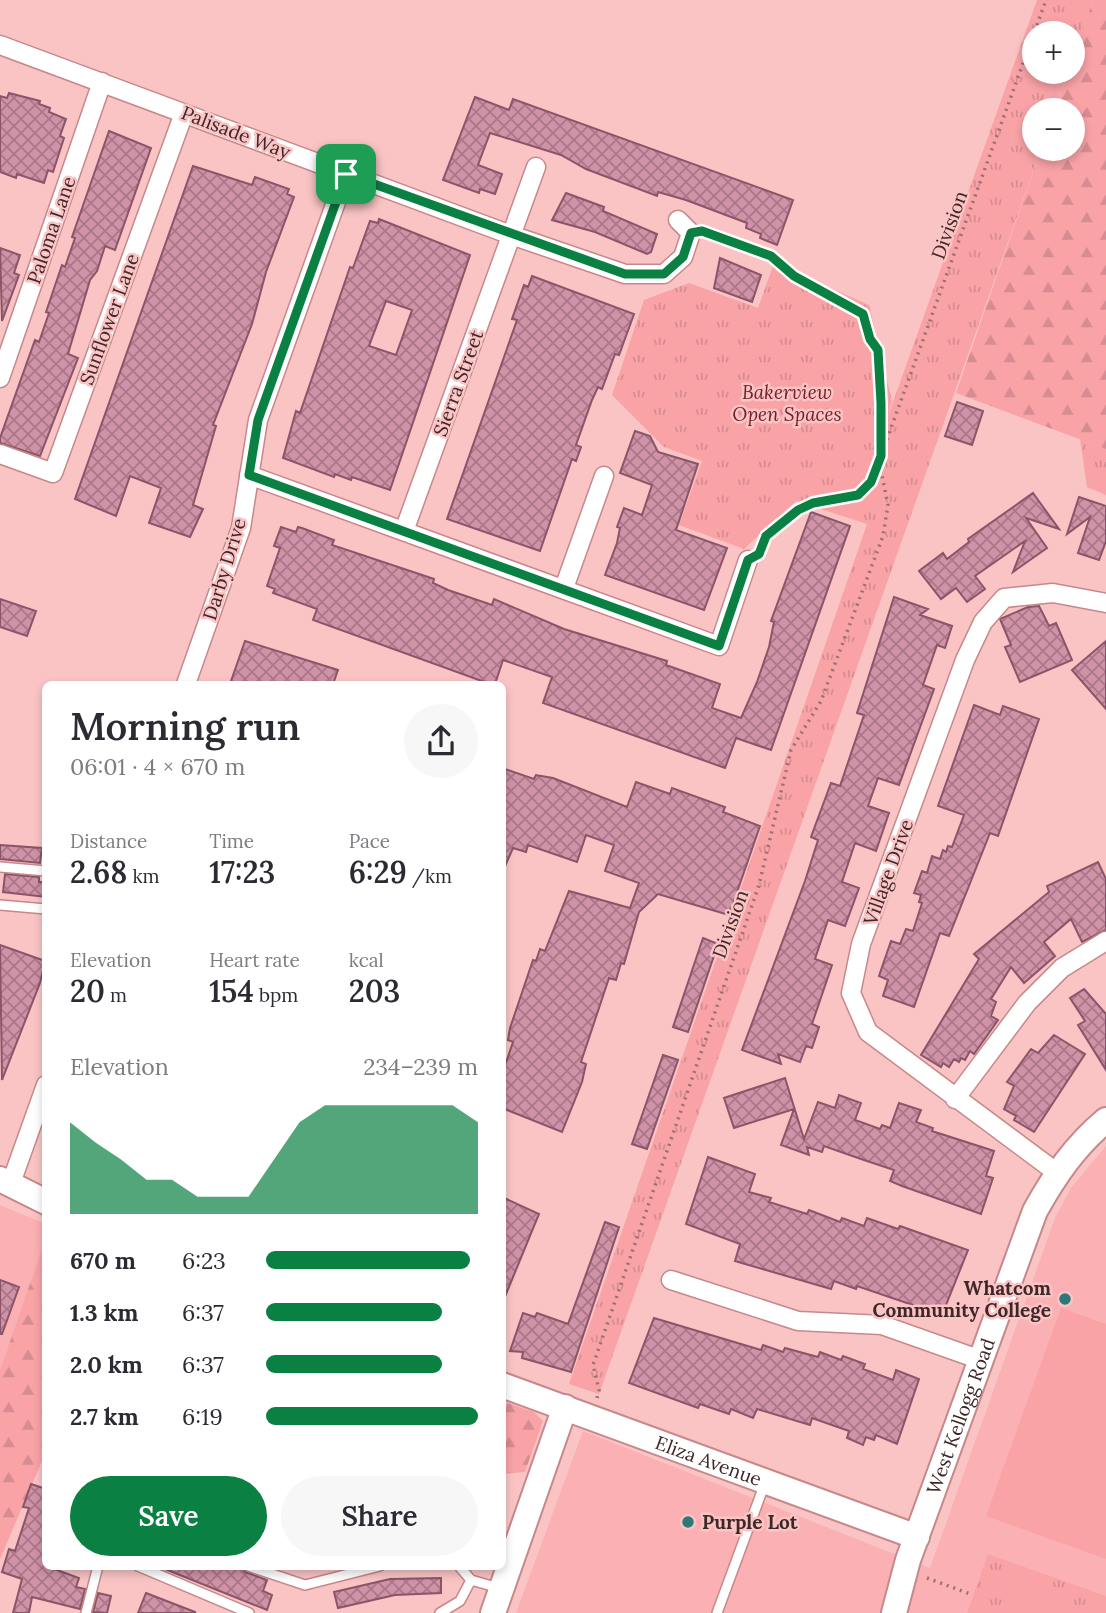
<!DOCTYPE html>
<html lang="en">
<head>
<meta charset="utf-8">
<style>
	body { margin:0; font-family:Lora,serif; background:#f7f7f7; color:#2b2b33; height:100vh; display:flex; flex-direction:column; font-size:26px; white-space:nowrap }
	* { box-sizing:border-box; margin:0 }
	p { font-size:23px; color:#7c7c81 }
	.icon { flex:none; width:38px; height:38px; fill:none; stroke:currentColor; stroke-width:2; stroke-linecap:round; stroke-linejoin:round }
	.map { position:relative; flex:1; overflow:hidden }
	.drawer { position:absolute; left:42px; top:681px; width:464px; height:889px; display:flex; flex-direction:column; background:#fff; border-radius:10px; box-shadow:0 4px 10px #0003 }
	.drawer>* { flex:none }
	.buttons { position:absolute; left:1022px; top:21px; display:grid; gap:14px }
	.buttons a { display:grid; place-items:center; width:63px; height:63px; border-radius:50%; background:#fff; box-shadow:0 4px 10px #0003; font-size:35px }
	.pin { position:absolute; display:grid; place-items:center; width:60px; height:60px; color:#fff; margin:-30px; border-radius:14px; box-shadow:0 4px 10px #0006 }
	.round { display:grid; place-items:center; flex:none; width:74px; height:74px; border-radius:37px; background:#f7f7f7 }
	.summary { display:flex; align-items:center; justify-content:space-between; height:119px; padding:0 28px }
	h1 { font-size:38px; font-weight:600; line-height:52px }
	.stats { display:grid; grid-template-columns:repeat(3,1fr); gap:10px; height:119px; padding:7px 28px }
	.stats div { display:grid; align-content:center }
	.stats b { font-size:30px; font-weight:600 }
	.stats small { font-size:19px; font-weight:400 }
	.stats p { font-size:19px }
	.chart { height:196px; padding:14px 28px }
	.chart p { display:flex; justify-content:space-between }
	.chart svg { width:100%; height:126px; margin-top:7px; fill:#0b8043; opacity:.7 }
	.button { display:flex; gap:14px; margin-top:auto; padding:14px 28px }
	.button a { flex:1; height:80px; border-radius:42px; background:#0b8043; color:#fff; font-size:28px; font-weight:600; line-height:80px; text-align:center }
	.button a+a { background:#f7f7f7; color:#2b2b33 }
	ul { padding:0 28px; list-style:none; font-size:23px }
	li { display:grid; grid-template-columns:112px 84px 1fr; align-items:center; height:52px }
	li i { height:18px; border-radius:9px; background:#0b8043 }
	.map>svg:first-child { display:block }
	.built { fill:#fbb0b3 }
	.grass { fill:url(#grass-tufts) }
	.forest { fill:url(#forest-firs) }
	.garden { fill:#f9a3a7 }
	.building { fill:url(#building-cross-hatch); stroke:#8b5468; stroke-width:2; fill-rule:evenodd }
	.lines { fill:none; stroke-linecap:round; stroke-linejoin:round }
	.lane-casing { stroke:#c7888a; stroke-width:12 }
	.street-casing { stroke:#c7888a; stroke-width:21 }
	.secondary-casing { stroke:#c7888a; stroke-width:28 }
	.path { stroke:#987172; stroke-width:3.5; stroke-dasharray:2 5; stroke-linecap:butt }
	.lane { stroke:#fff; stroke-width:9 }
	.street { stroke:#fff; stroke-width:18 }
	.secondary { stroke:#fff; stroke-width:24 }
	.route-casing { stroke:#fff; stroke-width:14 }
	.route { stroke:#0b8043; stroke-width:9 }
	.poi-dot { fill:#2e7879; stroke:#fac4c5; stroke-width:2.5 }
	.labels { text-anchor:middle; stroke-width:5; stroke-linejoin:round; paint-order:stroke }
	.street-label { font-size:19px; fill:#3f2627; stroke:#fac4c5 }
	.park-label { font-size:19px; font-style:italic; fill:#74202b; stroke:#fac4c5 }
	.poi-label { font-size:19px; font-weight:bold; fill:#3f2627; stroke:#fac4c5; text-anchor:end }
</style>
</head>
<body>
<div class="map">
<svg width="1106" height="1613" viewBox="0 0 1106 1613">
	<defs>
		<pattern id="grass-tufts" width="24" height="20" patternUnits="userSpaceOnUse" patternTransform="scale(1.75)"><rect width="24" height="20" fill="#f9a3a7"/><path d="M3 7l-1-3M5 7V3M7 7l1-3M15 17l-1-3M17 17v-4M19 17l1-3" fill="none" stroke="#d68c90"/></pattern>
		<pattern id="forest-firs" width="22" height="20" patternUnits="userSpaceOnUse" patternTransform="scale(1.75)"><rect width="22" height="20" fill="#f9a3a7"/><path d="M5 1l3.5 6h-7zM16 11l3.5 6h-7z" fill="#d68c90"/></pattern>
		<pattern id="building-cross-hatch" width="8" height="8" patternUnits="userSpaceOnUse" patternTransform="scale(1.75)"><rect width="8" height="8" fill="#cf92a7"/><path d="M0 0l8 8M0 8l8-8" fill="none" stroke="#a97788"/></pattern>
	</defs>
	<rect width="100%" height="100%" fill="#fac4c5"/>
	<path class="built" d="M1106,1146V1613H516L583,1431L930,1568L1055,1218L1071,1188Z
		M0,1205L46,1224L45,1240L0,1370Z"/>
	<path class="grass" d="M1037,0H1093L1073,58V33H1034V72H1068L1055,110H1034V149H1041L599,1394L569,1384L867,524L796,501L744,549L679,525L702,461L664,447L612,395L644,300L689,283L758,308L774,263L869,305L892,401L888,416Z
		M1080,439L1106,449V495L1087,487Z
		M988,1554L1106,1596V1613H967Z"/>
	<path class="forest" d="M1093,0H1106V449L956,393L1041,149H1073V110H1055L1068,72H1073V58Z
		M45,1240V1454L0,1559V1370Z
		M502,1401L534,1412L543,1421L525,1472L502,1474Z"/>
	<path class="garden" d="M1061,1308L1106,1324V1559L986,1516Z
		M1004,1569L1064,1590L1056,1613H1039L994,1597Z"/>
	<path class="building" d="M9,93L40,101L39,104L50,108L49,112L66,119L60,136L64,138L53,172L48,170L44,183L17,174L16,178L0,172V96L7,98Z
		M475,97L509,110L513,99L793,200L777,245L760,238L761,234L746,228L747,223L686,200L658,192L657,196L586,169L561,155L490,133L478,165L502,174L495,194L480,189L479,193L443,180Z
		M109,131L151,148L115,250L105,246L97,271L90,280L68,354L78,358L40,456L0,443V438L35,340L39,342L49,313L46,312L62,265L65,267L75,238L72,237Z
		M193,166L252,185L255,177L289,189L287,194L294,197L266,272L252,324L213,425L216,426L193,505L203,509L190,537L149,523L161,488L130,476L116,516L75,499Z
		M566,193L604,207L603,211L657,234L651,252L647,254L595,232L552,220Z
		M379,219L470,255L390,490L352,477L351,480L335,474L334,477L283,458L296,411L300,413L350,267L353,268L370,221L378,223ZM386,301L412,310L396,355L369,346Z
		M0,248L20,255L14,273L19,275L2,321Z
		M720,258L761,275L752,302L714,288Z
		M532,276L634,314L619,355L615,354L602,389L598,387L592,400L576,445L581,447L576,461L572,459L540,551L447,519L517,320L512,319L524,285L528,287Z
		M957,402L983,411L972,445L945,436Z
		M635,431L650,436L658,452L698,464L676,530L727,548L704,610L605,575L617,543L620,528L617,527L624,508L642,515L652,485L620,473Z
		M1033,493L1059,529L1026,518L1047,548L1013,572L1025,541L975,576L985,589L967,602L956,588L941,599L919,571L943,553L947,559L969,542L968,539Z
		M1079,497L1106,506V541L1099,560L1078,553L1090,517L1067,534Z
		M811,512L850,526L771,750L736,738L725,768L543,703L552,677L503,660L495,684H490L313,620L317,609L273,593L275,589L267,586L280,548L274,546L281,527L296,532L298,527L302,528L334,540L332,545L434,579L433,583L448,590L492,605L494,599L564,629L667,661L666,665L720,684L712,708L741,718L757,682L769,647L774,622L771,621Z
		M894,597L928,609L920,615L952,626L945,648L937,645L923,685L934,689L899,785L878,778L868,806L889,813L876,851L855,843L842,882L859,888L845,926L828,920L815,959L832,965L812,1024L819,1027L812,1048L806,1046L800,1062L778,1054L781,1064L742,1050L805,881L818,840L811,837L831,783L840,786L864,715L857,713Z
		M0,599L36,611L27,636L0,627Z
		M1039,606L1049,626L1056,623L1072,660L1020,682L1005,647L1011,645L1000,619L1028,607Z
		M245,641L338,670L333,684H230Z
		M1106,641V709L1072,670Z
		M974,705L1000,715L1003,706L1039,719L998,836L990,833L949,936L940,933L914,1007L883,996L888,980L879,976L891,941L900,944L906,929L913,931L922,903L919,902L921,895L914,893L922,871L927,873L932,856L940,859L943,850L946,852L948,846L952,847L964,815L938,806Z
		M502,768L534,779L536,775L553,778L627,807L636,782L670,794L672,788L725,807L723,812L760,826L729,915L658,894L639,912L624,964L621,963L616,980L609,978L581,1062L586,1064L582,1082L562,1132L502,1108V1074L513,1042L508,1040L510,1028L533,960L536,961L540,949L545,951L569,891L630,908L639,883L605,871L614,845L586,835L577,862L528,845L526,852L513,848L502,873Z
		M0,845L42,848L40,863L0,859Z
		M1098,862L1106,879V930L1082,942L1071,919L1044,942L1055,956L1024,983L1011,967L991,999L996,1002L991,1016L998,1020L974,1054L970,1051L965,1060L961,1058L959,1062L954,1059L949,1067L943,1063L941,1067L921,1055L979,959L974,954L1049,892L1047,886Z
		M5,874L39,877V882H46V897L3,892Z
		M703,938L718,944L688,1032L673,1027Z
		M0,945L45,961L40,983L2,1080Z
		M1084,989L1106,1014V1070L1078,1025L1085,1021L1070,998Z
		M1054,1035L1085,1054L1034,1132L1014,1120L1016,1116L1004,1109L1014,1086L1007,1082L1031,1049L1038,1053Z
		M663,1055L678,1060L647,1149L632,1144Z
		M785,1078L804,1139L818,1102L835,1108L839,1095L861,1103L855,1120L880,1129L882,1125L890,1128L899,1103L921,1110L916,1122L933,1128L932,1131L994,1151L986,1176L993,1178L981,1214L902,1186L890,1181L894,1170L861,1159L824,1146L822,1152L807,1147L809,1155L781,1145L794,1109L734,1128L724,1098Z
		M708,1157L755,1174L749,1192L771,1198L769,1202L807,1214L809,1210L840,1222L842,1218L864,1226L867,1218L898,1229L900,1226L968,1250L942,1315L857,1286L856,1289L834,1281L831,1289L735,1261L740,1244L686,1224Z
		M502,1197L539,1214L504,1299L502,1298Z
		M605,1222L619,1227L571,1372L522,1358L523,1352L510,1351L523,1313L535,1317L537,1313L568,1324Z
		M0,1280L19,1287L2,1334H0Z
		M654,1318L761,1350L763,1345L783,1352L785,1348L818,1357L820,1352L841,1360L843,1356L865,1364L863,1369L893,1380L896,1370L919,1379L897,1444L876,1435L874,1440L866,1437L863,1445L847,1438L849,1431L812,1418L810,1425L757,1409L753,1418L731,1409L729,1414L700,1404L698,1408L629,1383Z
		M31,1484L46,1489V1566L79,1578L76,1587L85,1589L80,1609L32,1597L29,1613H13L22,1579L2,1572L9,1549L15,1551L29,1508L23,1507Z
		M241,1566L245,1572L267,1580L263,1591L272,1595L267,1610L160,1567Z
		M441,1578V1593L395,1595L338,1608L334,1592L390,1579Z
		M98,1593L111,1596L107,1613L93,1612Z
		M146,1593L195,1612V1613H138Z"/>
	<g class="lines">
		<g class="lane-casing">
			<path id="lane" d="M0,867L46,871
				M0,905L46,909
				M138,1566L249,1613
				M248,1566L305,1585L380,1566
				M459,1566L471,1580L499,1588
				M86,1613L98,1566
				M440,1613L460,1601L471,1580
				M717,1613L765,1483"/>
		</g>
		<g class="street-casing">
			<path id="street" d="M0,45L511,235L625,274H664L683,257L691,233L678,220
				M0,378L102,82
				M0,454L53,473L184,113
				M249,475L719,646L748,560
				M404,531L536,167
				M564,588L604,476
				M186,684L241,528L258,420L346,174
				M955,1099L1027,1003L1062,968L1106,941
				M1056,1172L868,1032L851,993L861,944L965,660L983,622L1004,598L1053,593L1106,603
				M11,1183L46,1085
				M671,1280L798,1321L882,1325L981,1360"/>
		</g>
		<g class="secondary-casing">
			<g id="secondary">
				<path d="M0,1179L46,1202"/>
				<path id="s1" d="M502,1385L917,1537"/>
				<path d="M493,1613L565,1407"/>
				<path id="s2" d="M894,1613L908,1560L1035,1211C1055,1175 1075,1146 1106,1120"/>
			</g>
		</g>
		<path class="path" d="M882,453L1046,0
			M760,550C771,525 797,506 824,501C834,499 848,499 857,495C869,489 874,475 878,463
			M597,1398L599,1390L593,1365L759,885L791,750L821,701L883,536L888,505L879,461L882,415L879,362L878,350L870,339L863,314L794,276L771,256L706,233
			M927,1578L973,1595"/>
		<use href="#lane" class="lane"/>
		<use href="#street" class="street"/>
		<use href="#secondary" class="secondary"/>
	</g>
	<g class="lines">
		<g class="route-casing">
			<path id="route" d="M346,174L625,274H664L683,257L691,233L702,231L771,256L794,276L863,314L870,339L878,350L881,403V456L871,482L858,495L813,503L798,510L766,536L759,554L748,560L719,646L249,475L258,420Z"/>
		</g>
		<use href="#route" class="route"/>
	</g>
	<g class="poi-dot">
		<circle cx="1065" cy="1299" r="7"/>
		<circle cx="688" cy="1522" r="7"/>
	</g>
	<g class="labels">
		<g class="street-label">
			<text transform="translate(236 132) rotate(21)" y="7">Palisade Way</text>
			<text transform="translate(949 225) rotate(-70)" y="7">Division</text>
			<text transform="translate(51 230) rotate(-71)" y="7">Paloma Lane</text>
			<text transform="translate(109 319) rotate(-70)" y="7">Sunflower Lane</text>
			<text transform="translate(458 383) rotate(-70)" y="7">Sierra Street</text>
			<text transform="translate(224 569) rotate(-73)" y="7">Darby Drive</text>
			<text transform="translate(888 872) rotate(-70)" y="7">Village Drive</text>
			<text transform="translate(730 924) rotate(-70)" y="7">Division</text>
			<text dy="7" stroke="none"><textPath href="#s2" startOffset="208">West Kellogg Road</textPath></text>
			<text dy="7" stroke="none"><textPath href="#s1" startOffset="220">Eliza Avenue</textPath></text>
		</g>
		<g class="park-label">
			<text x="787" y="399">Bakerview<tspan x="787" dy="22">Open Spaces</tspan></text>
		</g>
		<g class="poi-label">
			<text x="1051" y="1295">Whatcom<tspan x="1051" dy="22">Community College</tspan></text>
			<text x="702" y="1529" text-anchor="start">Purple Lot</text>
		</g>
	</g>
</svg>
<div class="buttons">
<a>+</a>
<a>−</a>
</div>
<div class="pin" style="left:346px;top:174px;background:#1e9e55"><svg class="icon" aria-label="arrive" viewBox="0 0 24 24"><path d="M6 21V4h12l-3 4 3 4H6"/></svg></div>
<section class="drawer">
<div class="summary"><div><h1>Morning run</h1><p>06:01 · 4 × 670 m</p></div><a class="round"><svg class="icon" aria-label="share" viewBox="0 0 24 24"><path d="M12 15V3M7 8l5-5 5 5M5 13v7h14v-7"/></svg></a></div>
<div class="stats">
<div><p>Distance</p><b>2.68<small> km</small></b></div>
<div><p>Time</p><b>17:23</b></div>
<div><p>Pace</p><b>6:29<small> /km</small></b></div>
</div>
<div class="stats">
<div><p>Elevation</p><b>20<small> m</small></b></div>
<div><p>Heart rate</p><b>154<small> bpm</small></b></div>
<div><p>kcal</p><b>203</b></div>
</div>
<div class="chart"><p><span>Elevation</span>234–239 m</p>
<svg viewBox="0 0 160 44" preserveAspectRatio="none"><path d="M0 44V12L10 19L20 25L30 32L40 32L50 38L60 38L70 38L80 25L90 12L100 6L110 6L120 6L130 6L140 6L150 6L160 12V44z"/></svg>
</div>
<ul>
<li><b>670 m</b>6:23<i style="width:96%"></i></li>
<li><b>1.3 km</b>6:37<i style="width:83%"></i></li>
<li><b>2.0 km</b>6:37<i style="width:83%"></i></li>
<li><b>2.7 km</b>6:19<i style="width:100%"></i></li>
</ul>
<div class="button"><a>Save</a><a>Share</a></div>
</section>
</div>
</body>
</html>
